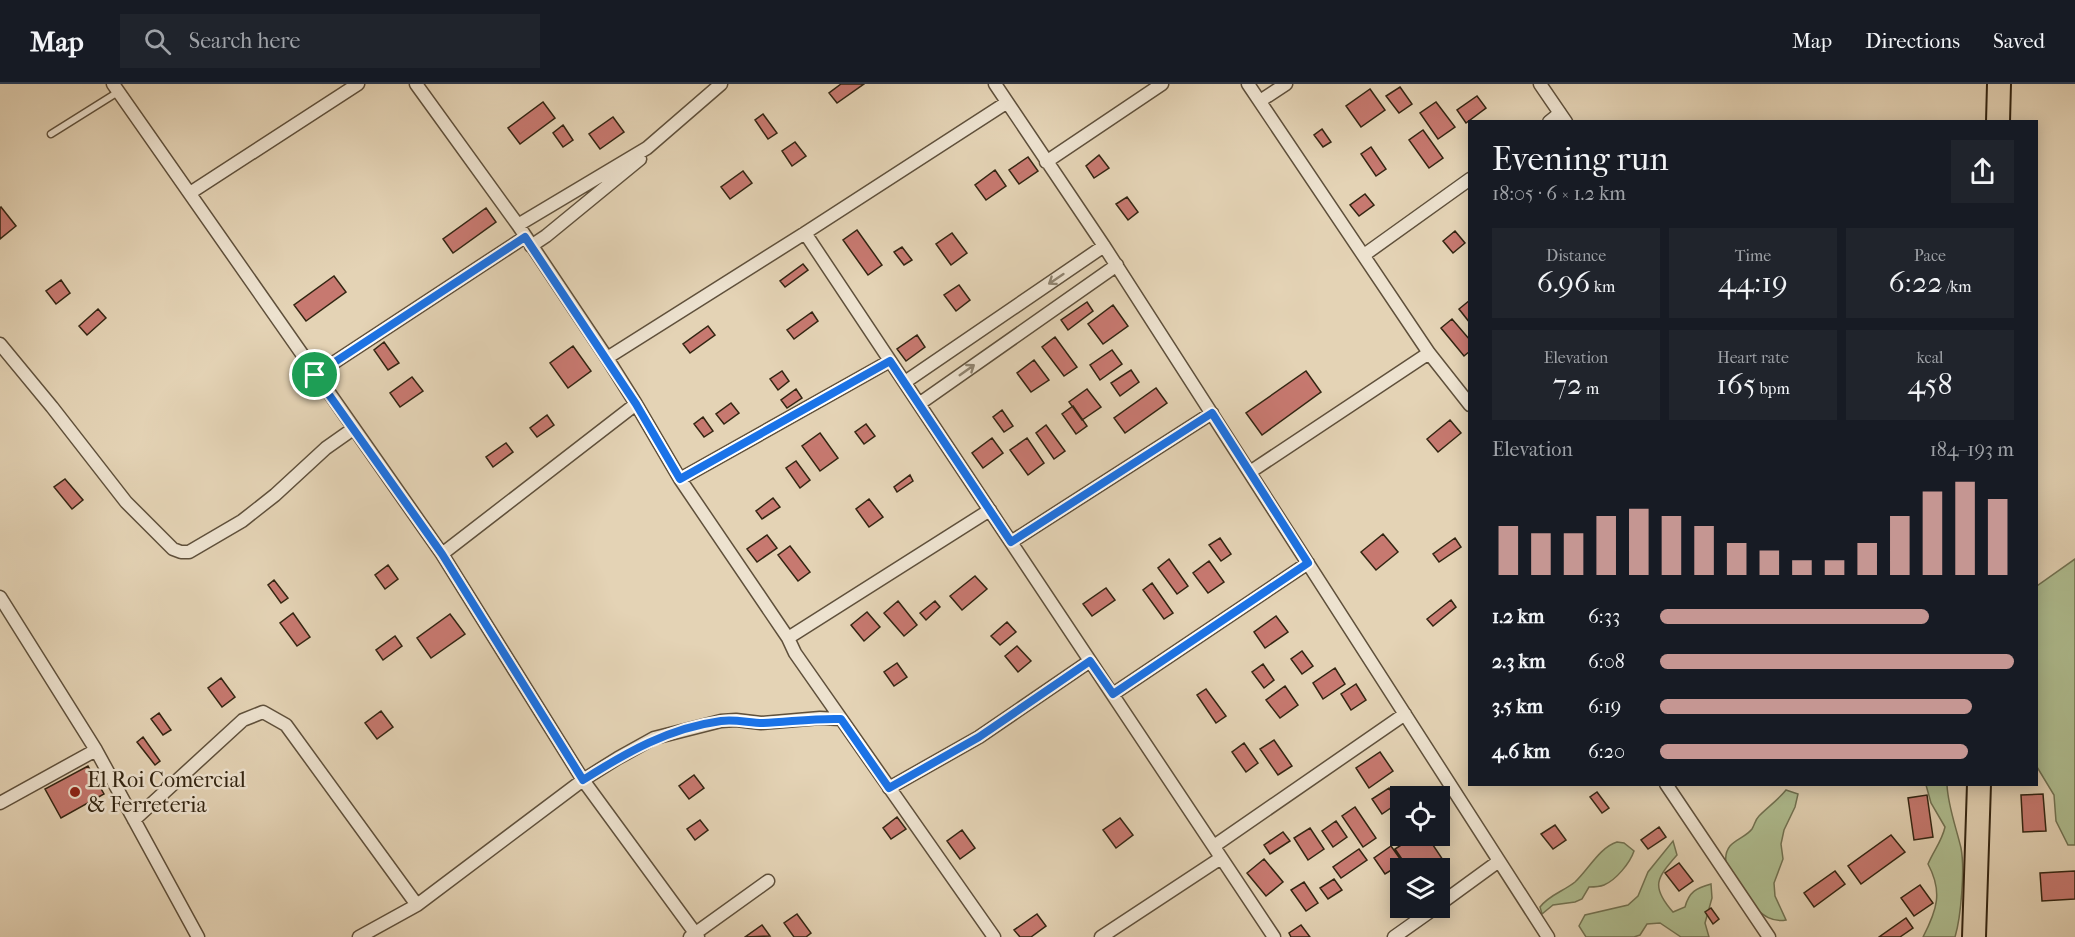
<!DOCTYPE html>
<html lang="en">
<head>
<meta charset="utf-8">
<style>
	body { margin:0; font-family:"IM FELL French Canon",serif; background:#20242c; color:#f1f3f6; height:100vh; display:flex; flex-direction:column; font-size:22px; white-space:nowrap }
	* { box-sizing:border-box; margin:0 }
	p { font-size:20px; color:#9ea1a6 }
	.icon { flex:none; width:33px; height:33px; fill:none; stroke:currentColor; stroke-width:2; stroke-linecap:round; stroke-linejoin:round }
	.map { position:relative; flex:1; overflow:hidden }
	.side { position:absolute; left:1468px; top:36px; width:570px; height:666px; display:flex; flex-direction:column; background:#171b24; border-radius:0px; box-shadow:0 3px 15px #0003 }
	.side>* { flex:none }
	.tools { position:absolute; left:1390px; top:702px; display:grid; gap:12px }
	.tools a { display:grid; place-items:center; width:60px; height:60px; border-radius:0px; background:#171b24; box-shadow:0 3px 15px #0003; font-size:30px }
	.pin { position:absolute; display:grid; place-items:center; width:51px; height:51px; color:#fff; margin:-26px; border:3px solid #fff; border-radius:50%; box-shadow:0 2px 6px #0007 }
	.round { display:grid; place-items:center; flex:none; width:63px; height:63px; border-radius:0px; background:#20242c }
	.headline { display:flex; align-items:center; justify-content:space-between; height:102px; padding:0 24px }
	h1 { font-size:33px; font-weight:600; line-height:45px }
	.metrics { display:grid; grid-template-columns:repeat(3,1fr); gap:9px; height:102px; padding:6px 24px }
	.metrics div { display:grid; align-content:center; border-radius:0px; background:#20242c; text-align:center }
	.metrics b { font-size:30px; font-weight:600 }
	.metrics small { font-size:16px; font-weight:400 }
	.metrics p { font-size:16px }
	.chart { height:168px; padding:12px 24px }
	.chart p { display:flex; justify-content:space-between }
	.chart svg { width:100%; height:108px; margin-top:6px; stroke:#c59692; stroke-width:6 }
	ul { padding:0 24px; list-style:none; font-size:20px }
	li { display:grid; grid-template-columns:96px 72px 1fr; align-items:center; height:45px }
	li i { height:15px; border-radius:8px; background:#c59692 }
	header { display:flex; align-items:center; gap:36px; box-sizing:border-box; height:84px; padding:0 30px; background:#171b24; border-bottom:2px solid #363941 }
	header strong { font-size:28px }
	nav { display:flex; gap:33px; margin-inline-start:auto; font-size:21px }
	.search { width:420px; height:54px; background:#20242c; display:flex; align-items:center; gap:15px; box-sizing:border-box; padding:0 21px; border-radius:0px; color:#9ea1a6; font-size:22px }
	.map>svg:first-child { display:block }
	.green { fill:#afbe91; stroke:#717252; stroke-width:1.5 }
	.building { fill:#c77970; stroke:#332512; stroke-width:1.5 }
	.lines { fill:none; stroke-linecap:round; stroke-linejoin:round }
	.lane-casing { stroke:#5f503b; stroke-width:9 }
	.street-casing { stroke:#5f503b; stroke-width:15 }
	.highway-casing { stroke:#332512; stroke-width:26 }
	.lane { stroke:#ede2cf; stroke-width:6 }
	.street { stroke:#ede2cf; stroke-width:12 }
	.highway { stroke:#e4d3b5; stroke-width:22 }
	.oneway { stroke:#908470 }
	.route-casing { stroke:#fff; stroke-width:12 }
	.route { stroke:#1a73e8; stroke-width:8 }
	.poi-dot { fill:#8f2418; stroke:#ede2cf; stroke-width:2 }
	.labels { text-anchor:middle; stroke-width:5; stroke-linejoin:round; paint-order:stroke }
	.poi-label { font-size:22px; fill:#332512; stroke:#ede2cf; text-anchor:start }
</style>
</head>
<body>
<header>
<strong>Map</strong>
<div class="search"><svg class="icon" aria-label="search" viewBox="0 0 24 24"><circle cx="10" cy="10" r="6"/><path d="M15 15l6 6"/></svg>Search here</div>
<nav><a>Map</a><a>Directions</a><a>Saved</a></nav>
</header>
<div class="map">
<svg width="2075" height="853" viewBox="0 0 2075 853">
	<rect width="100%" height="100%" fill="#e4d3b5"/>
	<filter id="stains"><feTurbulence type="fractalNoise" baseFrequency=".00333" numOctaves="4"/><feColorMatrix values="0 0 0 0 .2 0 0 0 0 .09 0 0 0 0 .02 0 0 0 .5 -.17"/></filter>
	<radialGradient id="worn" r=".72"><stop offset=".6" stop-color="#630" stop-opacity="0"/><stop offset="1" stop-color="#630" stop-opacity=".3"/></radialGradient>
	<path class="green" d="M2075,475V761H2068L2056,737L2054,711L2037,683V502Z
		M1926,701H1947C1948,722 1956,743 1961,764C1965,785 1961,833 1955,853H1923C1937,826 1943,808 1928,780C1934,766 1942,757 1945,743L1931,719Z
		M1786,706L1798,710L1795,723L1784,746L1781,760L1783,775L1774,799L1775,812L1786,836C1770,839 1761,829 1750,820C1737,808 1717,778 1730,762C1736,755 1747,752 1752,745C1755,740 1755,736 1759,732C1768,723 1778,716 1786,706Z
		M1673,757L1677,771C1657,794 1650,802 1673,828L1685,823C1689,808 1696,804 1711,800L1712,814L1705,839L1709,853H1681L1660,839L1647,840L1640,851L1634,853H1586L1579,842L1585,831L1628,821L1638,812L1648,788Z
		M1617,758L1624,759L1634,767C1630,779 1616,796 1604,801C1599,803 1594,803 1589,803L1582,815L1575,818L1553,821L1542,830L1540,823C1549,811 1564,807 1575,798C1588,786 1600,763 1617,758Z"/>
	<path class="building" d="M841,0H864L837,19L829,9Z
		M1400,3L1412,20L1399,29L1386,12Z
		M1370,5L1385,26L1361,43L1346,22Z
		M1477,12L1486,24L1466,39L1457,26Z
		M543,18L555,34L520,60L508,44Z
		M1436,18L1455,43L1438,55L1420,29Z
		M763,30L777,49L768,55L755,36Z
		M613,33L624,48L600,65L589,50Z
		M563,41L573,56L563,63L553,49Z
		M1322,45L1331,58L1323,63L1314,51Z
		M1423,46L1443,74L1429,84L1409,56Z
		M795,58L806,72L792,82L782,67Z
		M1371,63L1386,85L1376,92L1361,70Z
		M1099,71L1109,84L1094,94L1086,82Z
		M1028,73L1038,87L1019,100L1009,86Z
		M995,86L1006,102L986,116L975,101Z
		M743,87L752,99L730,115L721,103Z
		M1365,110L1374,121L1359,132L1350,121Z
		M1127,113L1138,128L1128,136L1116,120Z
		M1,123L16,142L0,155V124Z
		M486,124L496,138L453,169L443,155Z
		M857,146L882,181L868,191L843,156Z
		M1455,147L1465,159L1453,169L1443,157Z
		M952,149L967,169L951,181L936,160Z
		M902,163L912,176L904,181L894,168Z
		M803,180L808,186L785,203L780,197Z
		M334,192L346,208L306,237L294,221Z
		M61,196L70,209L56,220L46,207Z
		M959,201L970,216L956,227L944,211Z
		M1470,216V239L1459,225Z
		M1087,218L1093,227L1068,246L1061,236Z
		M1113,221L1128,242L1103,260L1088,240Z
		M98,225L106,234L87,251L79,242Z
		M812,228L818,237L794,255L787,246Z
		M1452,235L1470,256V267L1464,272L1441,244Z
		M708,242L715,251L690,269L683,260Z
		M917,251L925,263L906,277L897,265Z
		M1055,253L1077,283L1064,292L1042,263Z
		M384,258L399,279L388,286L374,266Z
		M573,262L591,287L568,304L550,279Z
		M1112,266L1122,280L1100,296L1090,281Z
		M1034,276L1049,296L1031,308L1017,289Z
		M1131,286L1139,298L1120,312L1111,299Z
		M782,287L789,297L778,306L770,295Z
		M1306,287L1321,308L1262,351L1246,329Z
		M412,293L423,307L400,323L390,309Z
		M1156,304L1167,319L1125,349L1114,334Z
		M796,305L802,314L787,324L781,316Z
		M1087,305L1101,323L1082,336L1069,318Z
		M731,319L739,329L724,340L716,330Z
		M1073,322L1087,342L1076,350L1062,330Z
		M1002,326L1013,342L1004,348L993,333Z
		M547,331L554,341L537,353L530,344Z
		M703,333L713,347L704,353L694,340Z
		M1450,336L1461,349L1438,368L1427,355Z
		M866,340L875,352L864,360L855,348Z
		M1046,341L1065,367L1054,375L1036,349Z
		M820,349L838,374L820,387L802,362Z
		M992,354L1003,369L983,384L972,369Z
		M1027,354L1044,379L1028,391L1010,366Z
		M506,359L513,368L493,383L486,373Z
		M796,377L810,396L800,404L786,384Z
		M910,391L913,397L897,408L894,403Z
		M65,395L83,416L72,425L54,403Z
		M773,414L780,423L762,435L756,427Z
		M869,415L883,433L869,443L856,425Z
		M1383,450L1398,468L1376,486L1361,468Z
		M767,451L777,464L757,478L747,465Z
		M1220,454L1231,470L1221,477L1209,461Z
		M1455,454L1461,463L1439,478L1433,470Z
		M790,462L810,488L798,497L778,471Z
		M1169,475L1188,502L1177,510L1158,484Z
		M1209,477L1224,498L1208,509L1193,489Z
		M388,481L398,495L385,505L375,491Z
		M975,492L987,505L962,526L950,512Z
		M274,496L288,514L281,519L268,501Z
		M1152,499L1173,529L1164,535L1143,506Z
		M1106,504L1115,516L1092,532L1083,520Z
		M1451,516L1456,523L1433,542L1427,535Z
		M898,517L917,541L904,552L884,529Z
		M935,517L940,523L926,536L920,529Z
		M867,528L880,543L864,557L851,541Z
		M293,529L310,553L297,562L280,539Z
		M450,530L465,550L431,574L417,554Z
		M1276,532L1288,548L1265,564L1254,548Z
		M1007,538L1016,548L1000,561L991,552Z
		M395,552L402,562L383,576L376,566Z
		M1017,562L1031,577L1018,588L1005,572Z
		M1302,567L1313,582L1302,590L1291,575Z
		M897,579L907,593L894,602L884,588Z
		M1263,580L1274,596L1264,604L1252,588Z
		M1335,584L1345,600L1323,615L1313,599Z
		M221,594L235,613L222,623L208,604Z
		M1356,600L1366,616L1351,626L1341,610Z
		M1285,602L1298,621L1280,634L1266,616Z
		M1206,605L1226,632L1216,639L1197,611Z
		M381,627L393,643L377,655L365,639Z
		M159,629L171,646L163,651L151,635Z
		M143,653L160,677L155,681L137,658Z
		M1274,656L1292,682L1278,691L1260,665Z
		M1244,659L1258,679L1246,688L1232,668Z
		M1380,668L1393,687L1369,704L1356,684Z
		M88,682L104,710L61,734L45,705Z
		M694,691L704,704L689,715L679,702Z
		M1389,704L1398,719L1382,730L1372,715Z
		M1597,708L1609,724L1602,729L1590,713Z
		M2043,710L2046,747L2023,748L2021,711Z
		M1927,711L1933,753L1914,756L1908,714Z
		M1355,723L1376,754L1363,763L1342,732Z
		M897,733L906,745L891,755L883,744Z
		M1120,734L1133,751L1116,764L1103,746Z
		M700,736L708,746L695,756L687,745Z
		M1336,737L1347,753L1333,763L1322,747Z
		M1555,741L1566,756L1553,765L1541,750Z
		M1659,743L1666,753L1648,765L1641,756Z
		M1310,744L1324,765L1308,776L1294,754Z
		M962,746L975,764L960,775L947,757Z
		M1283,748L1290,757L1270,770L1264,761Z
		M1891,751L1905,768L1861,800L1848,782Z
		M1415,752H1427L1443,776L1431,784H1408L1395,765Z
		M1391,762L1403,779L1385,790L1374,774Z
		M1359,765L1367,776L1341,794L1333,783Z
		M1264,775L1283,798L1266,812L1247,789Z
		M1679,779L1693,797L1679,807L1665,789Z
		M1835,787L1845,800L1814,823L1804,809Z
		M2075,787V815L2042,817L2040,789Z
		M1334,795L1342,806L1328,815L1320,804Z
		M1304,798L1318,819L1306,827L1291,806Z
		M1920,801L1933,819L1914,832L1901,814Z
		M1711,824L1719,835L1713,840L1705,828Z
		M797,830L811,849L806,853H794L784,839Z
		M1037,830L1046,842L1031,853H1020L1014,846Z
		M1906,834L1913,844L1900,853H1879Z
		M762,841L770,852L745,853Z
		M1301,841L1310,853H1291L1289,849Z"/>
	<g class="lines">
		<g class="lane-casing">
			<path id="lane" d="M51,50L118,8"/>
		</g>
		<g class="street-casing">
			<path id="street" d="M113,0L442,470L583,696L698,853
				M416,0L518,141L607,274L636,320L680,395L788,554L795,569L994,853
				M995,0L1104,162L1548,853
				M1248,0L1429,269L1470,321
				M1540,0L1566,38
				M1260,17L1286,0
				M1549,38L1560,29
				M1046,78L1162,0
				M190,109L358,0
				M518,141L647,64L721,0
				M805,149L1274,853
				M531,162L546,152L640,75
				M1364,171L1470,95
				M0,260L52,323L126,418L173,465L181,468H189L242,437L275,411L326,364L353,345
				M607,274L805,149L1006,19
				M315,291L525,153
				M905,298L1104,162
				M919,320L1117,181
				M1250,388L1429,269
				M680,395L890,277
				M1011,458L1212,329
				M442,470L636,320
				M0,513L96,666L198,853
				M788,554L990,426
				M1113,610L1308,479
				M1666,700L1769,853
				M889,704L979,653L1090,577
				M0,719L96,666
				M134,736L243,636L263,628L286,641L417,821
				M1214,762L1405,630
				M1440,820L1499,777
				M359,853L417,821L583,696L618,674L654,654L721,637L736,636L761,639L820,634L841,635
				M690,853L768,797
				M1101,853L1221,774
				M1394,853L1435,824"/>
		</g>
		<g class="highway-casing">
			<path id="highway" d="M1998,38L1999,0
				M1974,853L1979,700"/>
		</g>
		<use href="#lane" class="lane"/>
		<use href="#street" class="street"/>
		<use href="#highway" class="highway"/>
	</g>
	<defs><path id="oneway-shaft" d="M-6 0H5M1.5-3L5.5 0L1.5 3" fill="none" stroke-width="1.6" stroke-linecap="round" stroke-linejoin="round" transform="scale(1.5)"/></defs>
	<g class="oneway">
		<use href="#oneway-shaft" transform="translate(1056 195) rotate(146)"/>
		<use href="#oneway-shaft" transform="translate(967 286) rotate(-35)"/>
	</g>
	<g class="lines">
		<g class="route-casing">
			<path id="route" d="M525,153L636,320L680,395L890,277L1011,458L1212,329L1308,479L1113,610L1090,577L979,653L889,704L841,635C815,634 789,638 763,639C749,639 736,635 721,637C669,644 627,668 583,696L442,470L315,291Z"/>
		</g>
		<use href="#route" class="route"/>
	</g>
	<circle class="poi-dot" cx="75" cy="708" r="6"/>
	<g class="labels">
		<g class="poi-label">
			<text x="87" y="703">El Roi Comercial<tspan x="87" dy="25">&amp; Ferreteria</tspan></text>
		</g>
	</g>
	<rect width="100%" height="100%" filter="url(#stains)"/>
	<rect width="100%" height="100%" fill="url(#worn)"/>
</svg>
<div class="tools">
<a><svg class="icon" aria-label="locate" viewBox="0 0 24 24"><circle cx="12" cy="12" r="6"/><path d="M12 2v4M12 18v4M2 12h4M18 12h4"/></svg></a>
<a><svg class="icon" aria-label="layers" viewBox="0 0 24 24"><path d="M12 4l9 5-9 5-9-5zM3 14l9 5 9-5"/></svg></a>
</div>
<div class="pin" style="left:315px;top:291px;background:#1e9e55"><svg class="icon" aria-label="arrive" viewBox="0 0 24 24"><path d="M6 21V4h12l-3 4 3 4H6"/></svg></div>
<section class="side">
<div class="headline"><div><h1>Evening run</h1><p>18:05 · 6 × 1.2 km</p></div><a class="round"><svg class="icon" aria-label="share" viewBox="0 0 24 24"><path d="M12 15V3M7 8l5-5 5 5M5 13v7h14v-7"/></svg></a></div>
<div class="metrics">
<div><p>Distance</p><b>6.96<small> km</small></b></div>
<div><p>Time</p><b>44:19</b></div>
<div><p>Pace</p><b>6:22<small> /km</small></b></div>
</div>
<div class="metrics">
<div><p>Elevation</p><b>72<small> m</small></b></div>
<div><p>Heart rate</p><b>165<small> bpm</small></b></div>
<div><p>kcal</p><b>458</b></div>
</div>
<div class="chart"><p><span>Elevation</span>184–193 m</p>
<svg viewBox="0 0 160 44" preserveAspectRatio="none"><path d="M5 44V24M15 44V27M25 44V27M35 44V20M45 44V17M55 44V20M65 44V24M75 44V31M85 44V34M95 44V38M105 44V38M115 44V31M125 44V20M135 44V10M145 44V6M155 44V13"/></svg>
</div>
<ul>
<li><b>1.2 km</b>6:33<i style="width:76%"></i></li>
<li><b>2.3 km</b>6:08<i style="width:100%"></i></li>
<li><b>3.5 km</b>6:19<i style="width:88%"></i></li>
<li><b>4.6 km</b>6:20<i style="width:87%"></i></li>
</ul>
</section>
</div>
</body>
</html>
